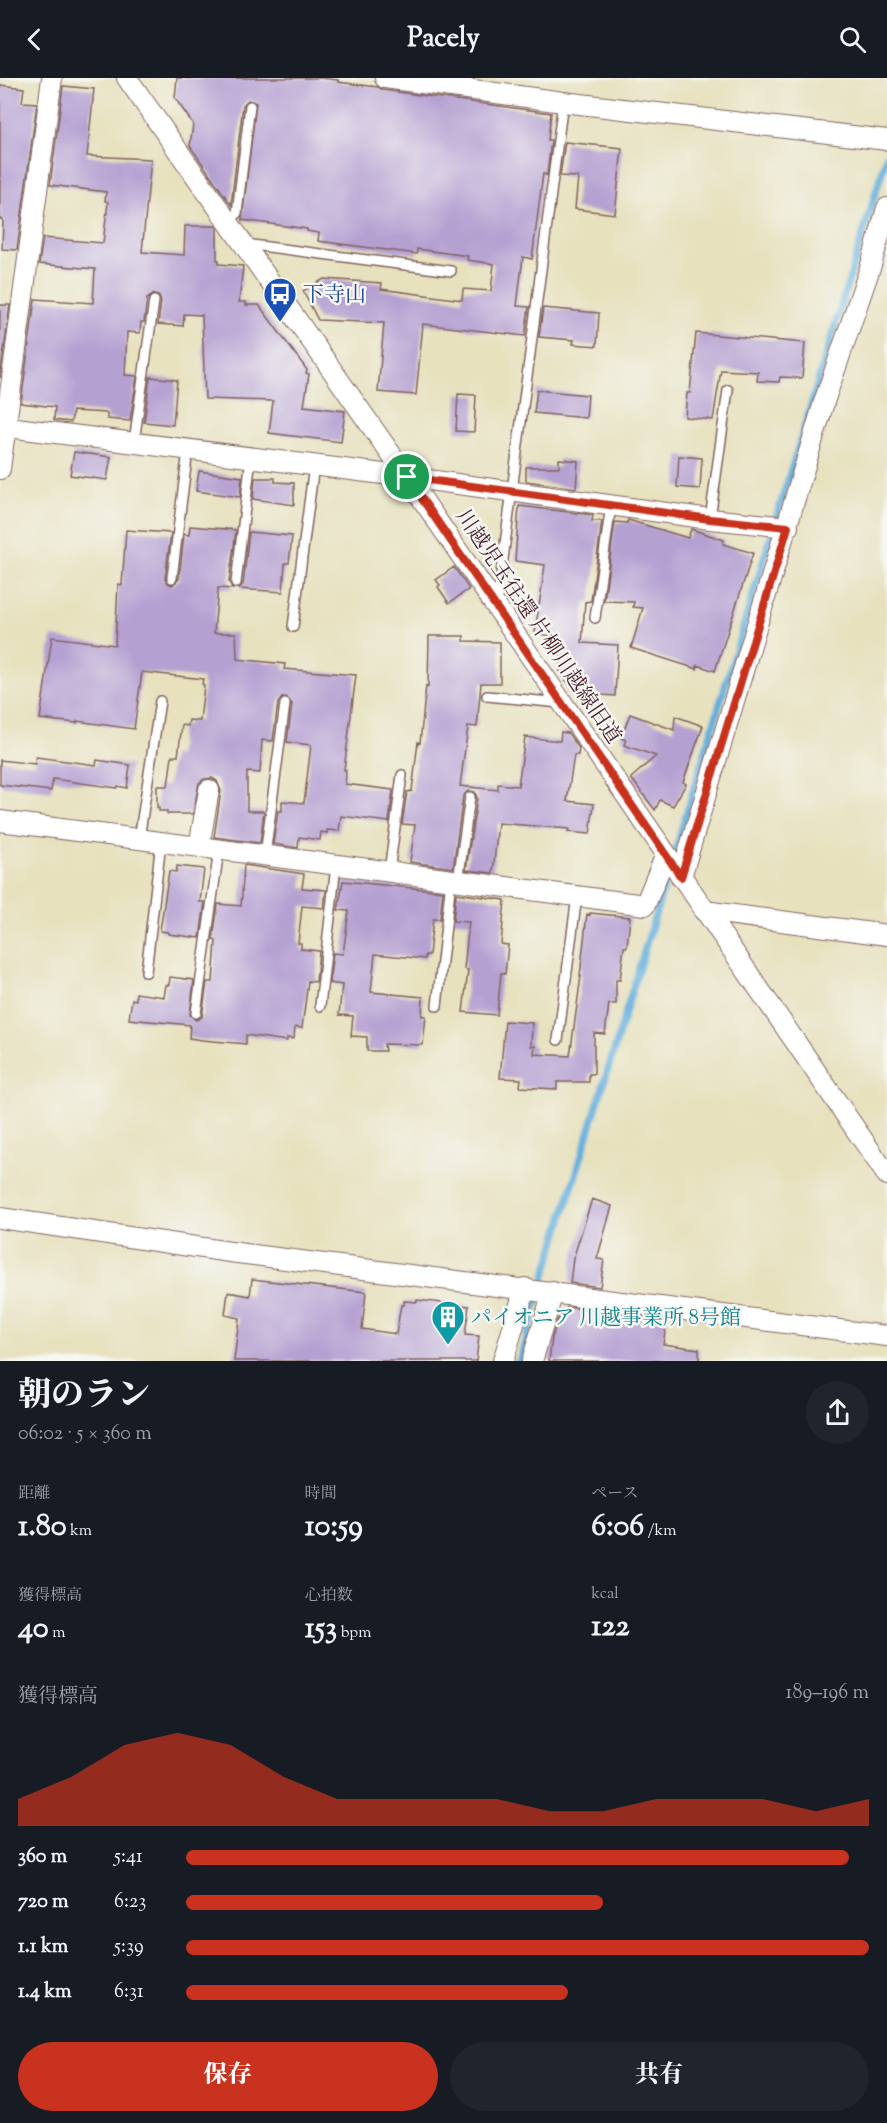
<!DOCTYPE html>
<html lang="ja">
<head>
<meta charset="utf-8">
<style>
	body { margin:0; font-family:"Sorts Mill Goudy","Noto Serif JP",serif; background:#20242c; color:#f1f3f6; height:100vh; display:flex; flex-direction:column; font-size:22px; white-space:nowrap }
	* { box-sizing:border-box; margin:0 }
	p { font-size:20px; color:#9ea1a6 }
	.icon { flex:none; width:33px; height:33px; fill:none; stroke:currentColor; stroke-width:2; stroke-linecap:round; stroke-linejoin:round }
	.map { position:relative; height:1283px; overflow:hidden }
	.side { display:flex; flex-direction:column; background:#171b24; flex:1 }
	.side>* { flex:none }
	.pin { position:absolute; display:grid; place-items:center; width:51px; height:51px; color:#fff; margin:-26px; border:3px solid #fff; border-radius:50%; box-shadow:0 2px 6px #0007 }
	.round { display:grid; place-items:center; flex:none; width:63px; height:63px; border-radius:32px; background:#20242c }
	.head { display:flex; align-items:center; justify-content:space-between; height:102px; padding:0 18px }
	h1 { font-size:33px; font-weight:800; line-height:45px }
	.figures { display:grid; grid-template-columns:repeat(3,1fr); gap:9px; height:102px; padding:6px 18px }
	.figures div { display:grid; align-content:center }
	.figures b { font-size:30px; font-weight:800 }
	.figures small { font-size:16px; font-weight:400 }
	.figures p { font-size:16px }
	.chart { height:168px; padding:12px 18px }
	.chart p { display:flex; justify-content:space-between }
	.chart svg { width:100%; height:108px; margin-top:6px; fill:#c8321e; opacity:.7 }
	.action { display:flex; gap:12px; margin-top:auto; padding:12px 18px }
	.action a { flex:1; height:69px; border-radius:36px; background:#c8321e; color:#fff; font-size:24px; font-weight:800; line-height:69px; text-align:center }
	.action a+a { background:#20242c; color:#f1f3f6 }
	ul { padding:0 18px; list-style:none; font-size:20px }
	li { display:grid; grid-template-columns:96px 72px 1fr; align-items:center; height:45px }
	li i { height:15px; border-radius:8px; background:#c8321e }
	header { display:flex; justify-content:space-between; align-items:center; height:78px; padding:0 18px; background:#171b24; font-size:27px; font-weight:800 }
	.map>svg:first-child { display:block }
	.lines { fill:none; stroke-linecap:round; stroke-linejoin:round }
	.stream { stroke:#63afdc; stroke-width:7 }
	.building { fill:#b5a0d2 }
	.lane-casing { stroke:#81635e; stroke-width:12 }
	.street-casing { stroke:#81635e; stroke-width:22 }
	.lane { stroke:#fff; stroke-width:9 }
	.street { stroke:#fff; stroke-width:20 }
	.route-casing { stroke:#fff; stroke-width:12 }
	.route { stroke:#c8321e; stroke-width:8 }
	.labels { text-anchor:middle; stroke-width:5; stroke-linejoin:round; paint-order:stroke }
	.transit-label { font-size:21px; fill:#164399; stroke:#f6f6f2; text-anchor:start }
	.street-label { font-size:21px; fill:#4a1f2b; stroke:#f6f6f2 }
	.culture-label { font-size:21px; fill:#0d838f; stroke:#f6f6f2; text-anchor:start }
</style>
</head>
<body>
<header><svg class="icon" aria-label="back" viewBox="0 0 24 24"><path d="M15 5l-7 7 7 7"/></svg>Pacely<svg class="icon" aria-label="search" viewBox="0 0 24 24"><circle cx="10" cy="10" r="6"/><path d="M15 15l6 6"/></svg></header>
<div class="map">
<svg width="887" height="1283" viewBox="0 0 887 1283">
	<rect width="100%" height="100%" fill="#f6f6f2"/>
	<filter id="ink" filterUnits="userSpaceOnUse"><feTurbulence type="fractalNoise" baseFrequency=".0167" numOctaves="2"/><feDisplacementMap in="SourceGraphic" scale="12" xChannelSelector="R" yChannelSelector="G"/><feConvolveMatrix kernelMatrix="1 2 1 2 8 2 1 2 1" color-interpolation-filters="sRGB"/></filter>
	<filter id="wash" filterUnits="userSpaceOnUse"><feTurbulence type="fractalNoise" baseFrequency=".008" numOctaves="4" result="noise"/><feDisplacementMap in="SourceGraphic" scale="24" xChannelSelector="R" yChannelSelector="G"/><feGaussianBlur stdDeviation="1.35" result="paint"/><feColorMatrix in="noise" values="0 0 0 0 0 0 0 0 0 0 0 0 0 0 0 0 0 1.4 0 .05"/><feComposite in="paint" operator="in"/></filter>
	<g filter="url(#wash)">
		<rect width="100%" height="100%" fill="#e7e1be"/>
		<g class="lines">
			<path class="stream" d="M673,779L887,77
				M519,1283L668,795"/>
		</g>
		<g id="blocks">
			<path class="building" d="M177,0H319L338,2V4L378,9L383,12L551,35L548,62H551L547,97L543,96L532,181L523,179L517,228L529,229L525,258L423,246L416,317L378,314L384,245L318,242L303,213L324,201L382,205L381,211L462,222L463,211L491,213L494,186L467,182L468,178L417,171V176L318,163L319,155L307,153V151L242,142L256,25L248,22L243,27L231,127L190,68L193,46L175,20Z
				M0,7L24,10L22,24L37,25L17,172L2,171L3,142L0,141Z
				M63,8L94,11L87,78L151,81L142,174L184,177L185,148H217V182H219V186L243,188L239,224H246V227H259L307,292L306,295L309,296L304,328L345,333L341,364L269,355L273,323L205,321L202,237L184,236L183,248L158,246L161,223L159,218L154,216L147,221L144,244H141L140,255L127,254L125,297L137,298L130,343L107,341V335L73,333L71,344L54,342L55,329L21,325L35,221L93,225L95,191L39,186L43,160L103,165L108,124L105,123L106,114L50,107Z
				M565,64L622,70L615,136L575,131L578,99L560,98Z
				M0,227H10L0,300Z
				M543,230L599,235L597,268L573,266L574,262L539,259Z
				M696,255L805,265L802,300L780,299L779,304L757,303L758,294L721,292L713,342L685,339L687,315H690Z
				M150,299L177,302L173,347L144,344Z
				M537,312L588,317L586,340L534,335Z
				M458,316L476,317L474,354L456,353Z
				M74,374L111,379L107,402L70,397Z
				M679,378L702,380L700,411L677,409Z
				M559,381L578,383L576,410L526,403V389H559Z
				M199,393L242,399L240,419L196,413Z
				M255,400H275V404L294,405V427L253,421Z
				M519,428L593,437L592,443H602L591,523L585,524L582,565L618,567L615,618L576,615L560,595L561,560L535,555L545,487L515,483Z
				M628,442L688,460L691,451L724,462L723,466L753,475L715,593L697,587V591L631,570L643,530L633,529L634,524L604,523L615,444L627,445Z
				M190,448L236,452L229,504L233,511L218,510L214,555H236L237,581L285,586L284,591L356,597L344,692H346L345,706L393,712L389,744L341,738L339,753L327,752V755L321,754L320,762L299,759L298,770L273,766L278,733H282V723L304,725L311,667L287,664L292,626L286,619L282,620L278,625L273,663L262,662L260,695L247,694V733H264L260,765L214,759L221,713L217,703L212,700L204,701L199,705L193,736H167V733H159V730H157V708H168L172,678H178L182,647L188,648L189,642L200,643L204,607L202,606L203,601L142,594L134,651L77,643V645L40,641L52,559L115,567L118,506L122,507L126,452L171,455L165,500L168,505L172,507L179,501L184,456L189,457Z
				M249,454L292,458L289,485H285L283,514L239,511L243,506Z
				M454,489L469,511L449,525L438,509L440,507L436,502Z
				M429,558H464V563L500,564V605H481L477,649L468,648L460,708L498,712V706L518,708L525,659L560,663L561,654L568,655L579,670L578,677H574L567,723L594,726L590,756L568,754L569,751L498,745L493,795L466,792L477,720L475,714L468,713L463,718L453,790L410,784L415,747L402,746L407,714L412,713L418,664L420,665L426,608L428,609Z
				M630,636L674,652L675,638L703,648L683,704L686,706L673,728L660,722L655,732L631,700L656,678L624,667L626,662L621,660Z
				M36,679L96,687L97,682L130,687L127,710L118,708L117,710L53,701L51,713L0,707V682L35,686Z
				M244,787L304,796L302,810L326,812L324,830L302,828L298,865H301V871L319,873L316,904L308,903L302,950L295,949L294,961L287,960V963L246,957V966L202,962L189,960L190,947L129,941L132,921L136,922V915L164,919L166,907H169L170,899L194,902L190,937L196,942L202,939L207,904H213L216,863L213,862L218,826L241,828Z
				M177,788L204,791L200,824H205L200,860L168,856V854L160,853L169,793L176,794Z
				M343,803L443,813L440,841H433L429,877H425V881L375,876L371,914L423,919L422,938H426L423,967L384,966L385,973H367V959L351,958L353,938L339,937L342,907L329,905L333,875L343,876L349,833L338,832Z
				M456,815L505,822L501,866L508,867L505,896L501,895L497,937L463,934L468,892L464,891L469,844L453,843Z
				M590,835L630,839L627,869H624L620,902H616V926H609L605,956L594,955V996H589V1004H557V1011L520,1009L521,1001L500,1000L505,943L532,945L531,968H535L534,976L570,978L581,898H580L587,836L590,837Z
				M592,1121L612,1128L597,1181L604,1182L600,1209L570,1205L573,1181Z
				M252,1201L366,1214L362,1251L396,1256L401,1227H404V1223L417,1224V1222L469,1228L465,1257L479,1258L476,1283H234L239,1240L225,1237L228,1214L250,1218Z
				M567,1229L667,1242L663,1266L699,1271V1283H549L552,1260L558,1240L564,1241Z"/>
		</g>
	</g>
	<g filter="url(#ink)">
		<use href="#blocks" fill-opacity="0" stroke="#81635e" stroke-width="1.5"/>
		<g class="lines">
			<g class="lane-casing">
				<path id="lane" d="M230,145L237,135L250,28
					M245,166L451,193
					M134,364L154,223
					M710,441L728,312
					M172,500L188,372
					M236,505L251,380
					M497,527L563,24
					M595,540L611,427
					M293,549L314,387
					M487,618L560,625
					M139,761L160,623
					M265,777L285,626
					M389,794L402,697
					M458,803L470,719
					M146,894L161,764
					M320,928L336,787
					M437,928L451,802
					M196,935L219,772
					M558,962L577,818"/>
			</g>
			<g class="street-casing">
				<path id="street" d="M127,0L407,399L887,1097
					M385,0L563,24L887,62
					M0,348L407,399L710,441L788,449
					M0,391L52,0
					M0,743L645,827L666,776
					M199,769L209,712
					M681,799L825,321L871,187L887,130
					M704,833L887,857
					M0,1140L230,1174L887,1258
					M503,1283L525,1210
					M532,1283L553,1214"/>
			</g>
			<use href="#lane" class="lane"/>
			<use href="#street" class="street"/>
		</g>
	</g>
	<g class="lines" filter="url(#ink)">
		<g class="route-casing">
			<path id="route" d="M407,399L710,441L788,449L681,799Z"/>
		</g>
		<use href="#route" class="route"/>
	</g>
	<defs>
		<g id="bus-pin" transform="scale(1.725)"><path d="M0 17L-7.5 6A9.5 9.5 0 1 1 7.5 6Z" fill="#1a4fb4" stroke="#f6f6f2"/><path d="M-5-6H5V4H4V6H2V4H-2V6H-4V4H-5ZM-3.5-4V0h7V-4ZM-3.5 1.2v1.5H-2V1.2ZM2 1.2v1.5H3.5V1.2Z" fill="#fff"/></g>
		<g id="building-pin" transform="scale(1.725)"><path d="M0 17L-7.5 6A9.5 9.5 0 1 1 7.5 6Z" fill="#0f9aa8" stroke="#f6f6f2"/><path d="M-4-6H4V6H1V3H-1V6H-4ZM-2.5-4.3h1.7v1.8h-1.7ZM.8-4.3h1.7v1.8H.8ZM-2.5-1h1.7V.8h-1.7ZM.8-1h1.7V.8H.8Z" fill="#fff"/></g>
	</defs>
	<g fill-rule="evenodd">
		<use href="#bus-pin" x="280" y="216"/>
		<use href="#building-pin" x="448" y="1239"/>
	</g>
	<g class="labels">
		<g class="transit-label">
			<text x="303" y="223">下寺山</text>
		</g>
		<g class="street-label">
			<text transform="translate(539 548) rotate(56)" y="7">川越児玉往還 片柳川越線旧道</text>
		</g>
		<g class="culture-label">
			<text x="471" y="1246">パイオニア 川越事業所 8号館</text>
		</g>
	</g>
</svg>
<div class="pin" style="left:407px;top:399px;background:#1e9e55"><svg class="icon" aria-label="arrive" viewBox="0 0 24 24"><path d="M6 21V4h12l-3 4 3 4H6"/></svg></div>
</div>
<section class="side">
<div class="head"><div><h1>朝のラン</h1><p>06:02 · 5 × 360 m</p></div><a class="round"><svg class="icon" aria-label="share" viewBox="0 0 24 24"><path d="M12 15V3M7 8l5-5 5 5M5 13v7h14v-7"/></svg></a></div>
<div class="figures">
<div><p>距離</p><b>1.80<small> km</small></b></div>
<div><p>時間</p><b>10:59</b></div>
<div><p>ペース</p><b>6:06<small> /km</small></b></div>
</div>
<div class="figures">
<div><p>獲得標高</p><b>40<small> m</small></b></div>
<div><p>心拍数</p><b>153<small> bpm</small></b></div>
<div><p>kcal</p><b>122</b></div>
</div>
<div class="chart"><p><span>獲得標高</span>189–196 m</p>
<svg viewBox="0 0 160 44" preserveAspectRatio="none"><path d="M0 44V33L10 24L20 11L30 6L40 11L50 24L60 33L70 33L80 33L90 33L100 38L110 38L120 33L130 33L140 33L150 38L160 33V44z"/></svg>
</div>
<ul>
<li><b>360 m</b>5:41<i style="width:97%"></i></li>
<li><b>720 m</b>6:23<i style="width:61%"></i></li>
<li><b>1.1 km</b>5:39<i style="width:100%"></i></li>
<li><b>1.4 km</b>6:31<i style="width:56%"></i></li>
</ul>
<div class="action"><a>保存</a><a>共有</a></div>
</section>
</body>
</html>
